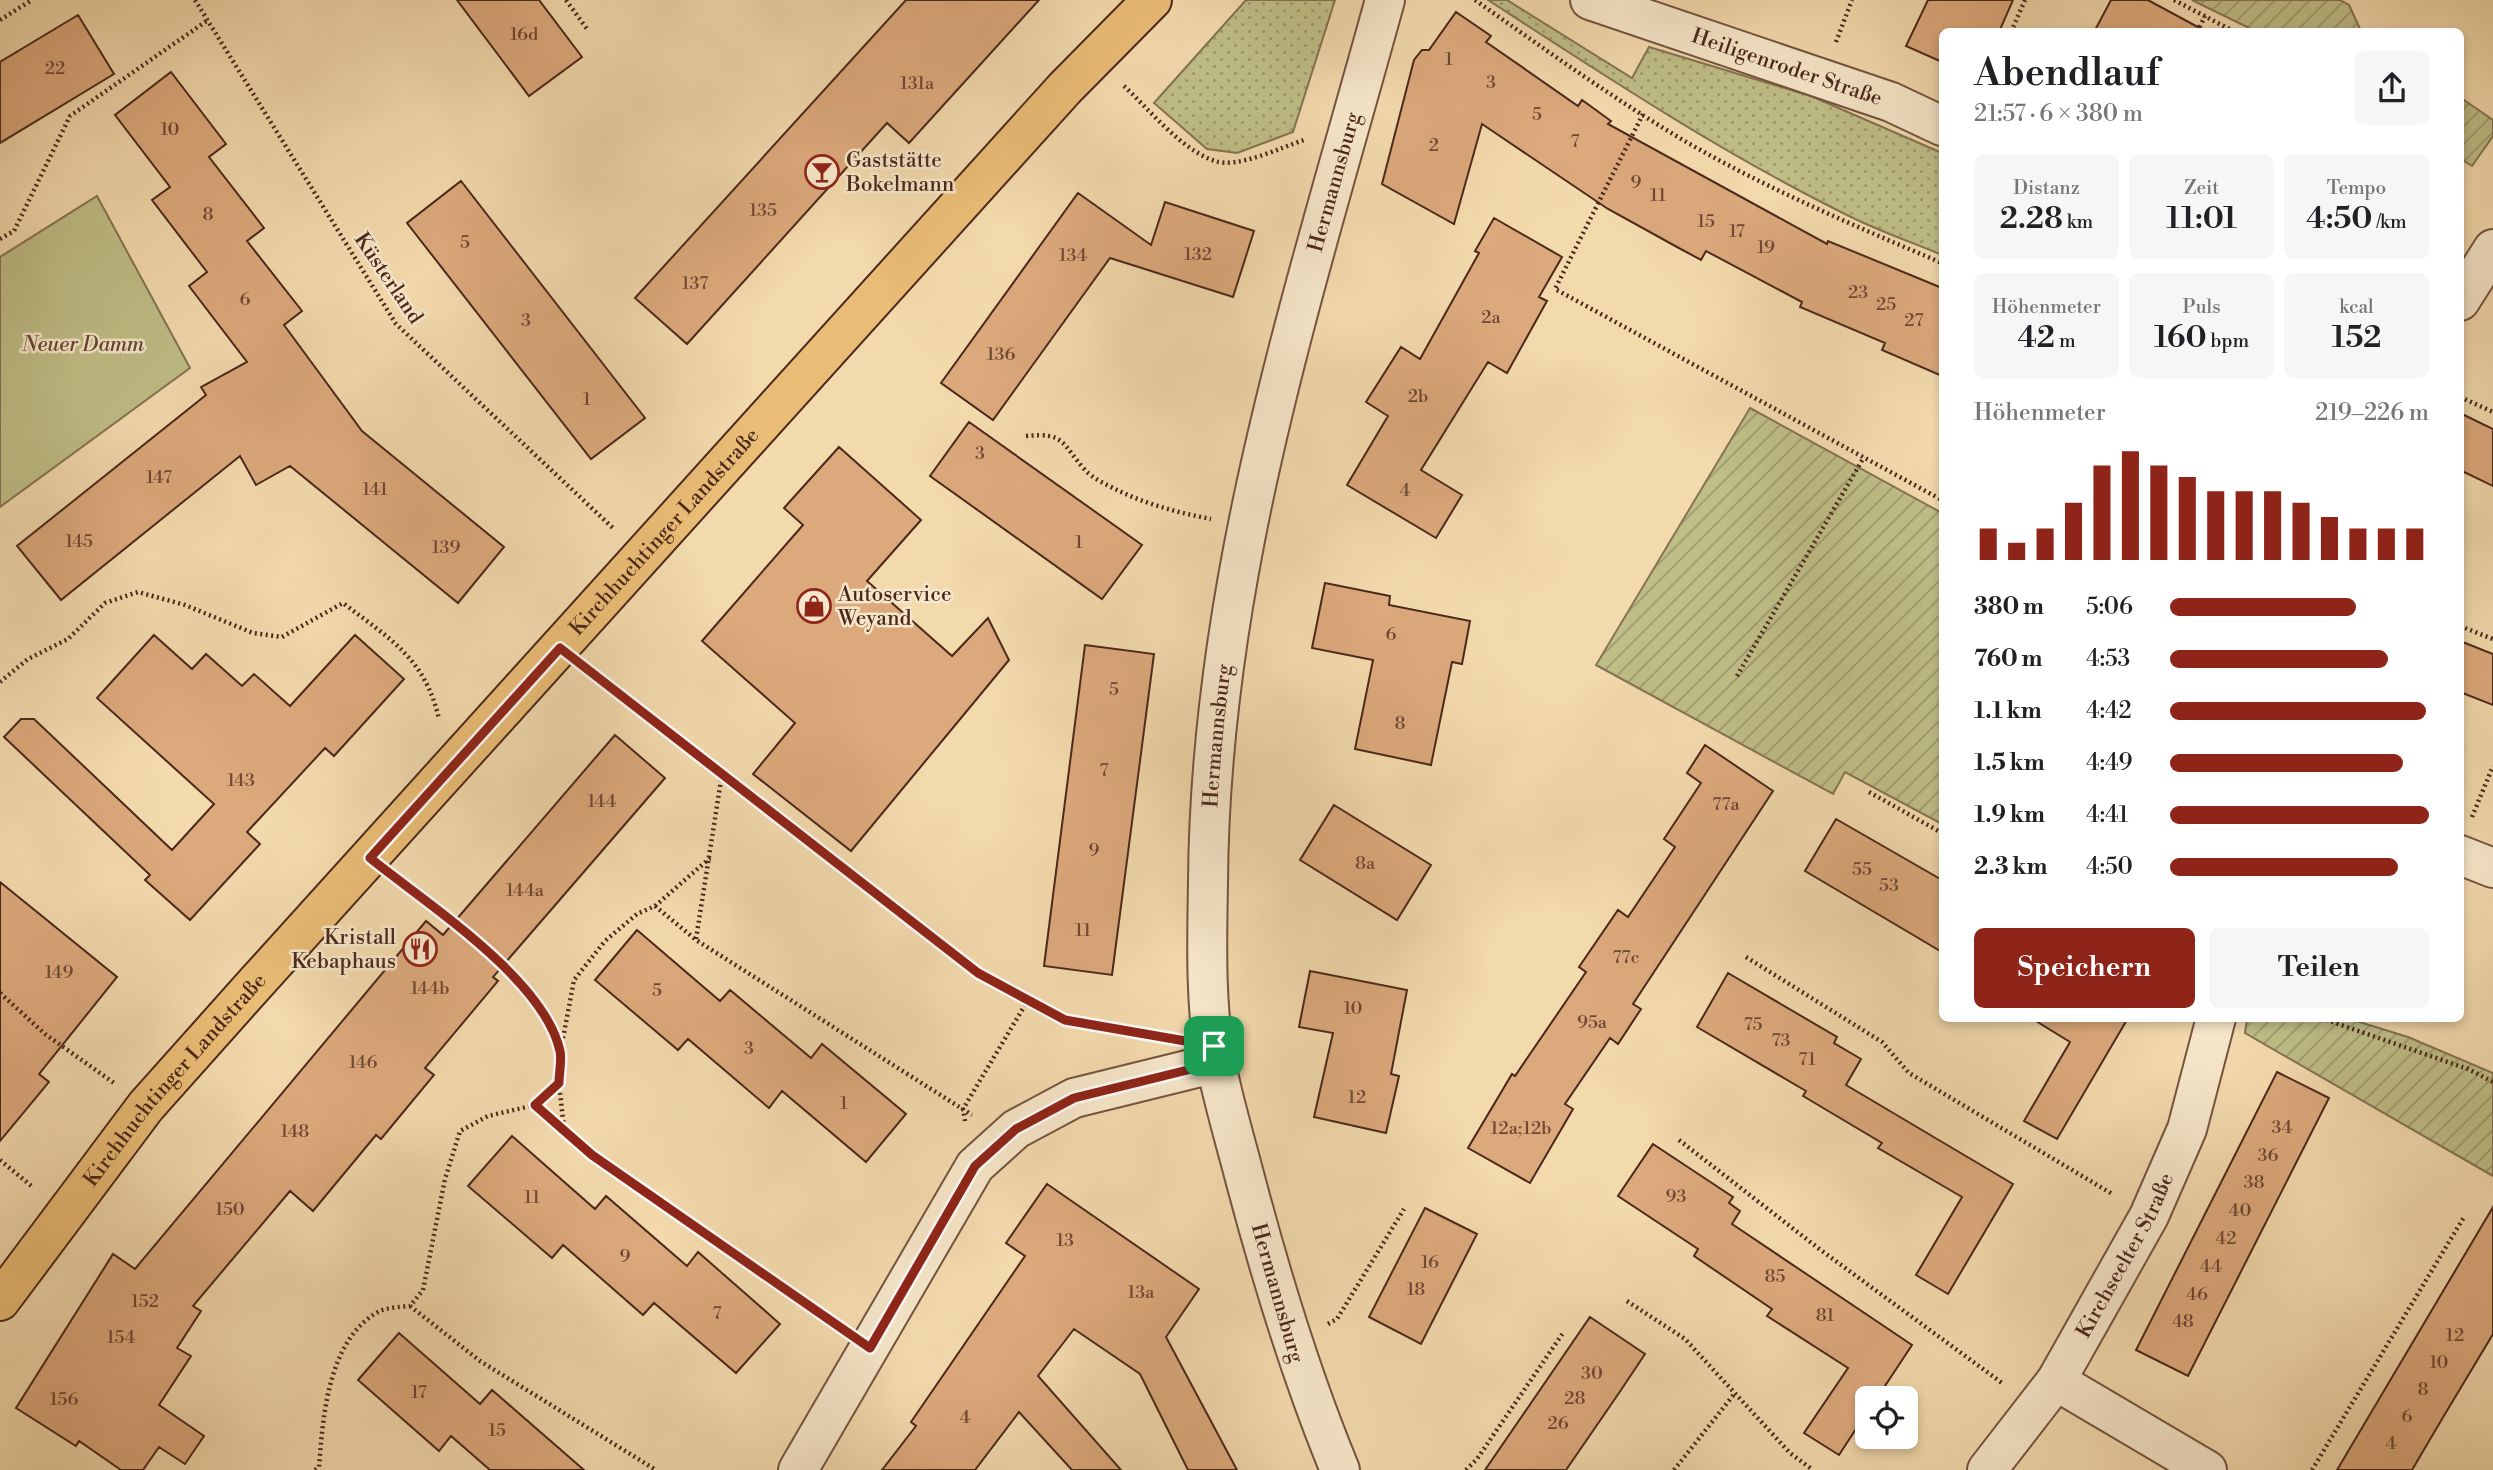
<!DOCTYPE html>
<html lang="de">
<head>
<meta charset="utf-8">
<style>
	body { margin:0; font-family:"Libre Bodoni",serif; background:#f6f6f6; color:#202124; height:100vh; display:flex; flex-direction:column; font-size:26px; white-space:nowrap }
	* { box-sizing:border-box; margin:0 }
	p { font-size:23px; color:#757577 }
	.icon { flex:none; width:38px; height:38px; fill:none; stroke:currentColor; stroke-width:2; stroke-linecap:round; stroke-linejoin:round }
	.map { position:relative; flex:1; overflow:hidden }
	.details { position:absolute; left:1939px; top:28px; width:525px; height:994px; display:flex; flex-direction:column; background:#fff; border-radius:10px; box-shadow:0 4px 10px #0003 }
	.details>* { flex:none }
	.fabs { position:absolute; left:1855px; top:1386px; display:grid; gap:14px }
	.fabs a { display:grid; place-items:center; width:63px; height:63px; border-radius:10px; background:#fff; box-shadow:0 4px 10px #0003; font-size:35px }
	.pin { position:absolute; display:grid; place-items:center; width:60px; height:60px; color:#fff; margin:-30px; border-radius:14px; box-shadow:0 4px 10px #0006 }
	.round { display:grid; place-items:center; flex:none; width:74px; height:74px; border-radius:10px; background:#f6f6f6 }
	.overview { display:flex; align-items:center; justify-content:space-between; height:119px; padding:0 35px }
	h1 { font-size:38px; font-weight:600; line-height:52px }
	.figures { display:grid; grid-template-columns:repeat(3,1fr); gap:10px; height:119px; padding:7px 35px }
	.figures div { display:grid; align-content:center; border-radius:10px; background:#f6f6f6; text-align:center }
	.figures b { font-size:30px; font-weight:600 }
	.figures small { font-size:19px; font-weight:400 }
	.figures p { font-size:19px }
	.chart { height:196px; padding:14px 35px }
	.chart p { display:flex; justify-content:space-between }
	.chart svg { width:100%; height:126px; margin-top:7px; stroke:#8f2418; stroke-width:6 }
	.primary-button { display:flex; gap:14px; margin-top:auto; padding:14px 35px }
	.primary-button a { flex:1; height:80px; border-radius:10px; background:#8f2418; color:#fff; font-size:28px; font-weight:600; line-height:80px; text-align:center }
	.primary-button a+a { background:#f6f6f6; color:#202124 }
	ul { padding:0 35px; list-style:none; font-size:23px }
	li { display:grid; grid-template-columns:112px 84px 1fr; align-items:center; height:52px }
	li i { height:18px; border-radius:9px; background:#8f2418 }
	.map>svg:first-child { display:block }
	.grass { fill:url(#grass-dots); stroke:#857352; stroke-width:2 }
	.park { fill:#bfbe87; stroke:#857352; stroke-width:2 }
	.garden { fill:url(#garden-furrows); stroke:#857352; stroke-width:2 }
	.building { fill:#dca97c; stroke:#4b281c; stroke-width:2 }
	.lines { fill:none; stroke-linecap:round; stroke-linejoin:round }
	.minor-casing { stroke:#755440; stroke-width:42 }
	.major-casing { stroke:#4b281c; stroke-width:42 }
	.path { stroke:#4b281c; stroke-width:4.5; stroke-dasharray:2 3.5; stroke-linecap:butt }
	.minor { stroke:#f7e7ca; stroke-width:38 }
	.major { stroke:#eabd76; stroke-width:38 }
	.route-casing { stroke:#fff; stroke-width:14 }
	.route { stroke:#8f2418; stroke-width:9 }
	.labels { text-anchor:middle; stroke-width:5; stroke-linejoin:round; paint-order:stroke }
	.number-label { font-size:18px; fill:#6f4834 }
	.street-label { font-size:21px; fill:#4b281c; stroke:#f7e7ca }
	.poi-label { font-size:21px; fill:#4b281c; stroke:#f7e7ca; text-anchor:start }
	.park-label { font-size:21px; font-style:italic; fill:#624631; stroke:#f7e7ca }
</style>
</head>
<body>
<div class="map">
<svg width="2493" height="1470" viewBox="0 0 2493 1470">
	<defs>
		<pattern id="grass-dots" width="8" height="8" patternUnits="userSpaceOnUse" patternTransform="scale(1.75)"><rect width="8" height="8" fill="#bfbe87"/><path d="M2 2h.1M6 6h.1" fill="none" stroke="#9d9a6e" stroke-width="1.8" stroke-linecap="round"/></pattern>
		<pattern id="garden-furrows" width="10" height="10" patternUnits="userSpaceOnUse" patternTransform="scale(1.75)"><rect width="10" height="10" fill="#bfbe87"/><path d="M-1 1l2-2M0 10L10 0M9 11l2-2" fill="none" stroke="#9d9a6e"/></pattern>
	</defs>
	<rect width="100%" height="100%" fill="#f3daad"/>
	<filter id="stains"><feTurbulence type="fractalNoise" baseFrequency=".00286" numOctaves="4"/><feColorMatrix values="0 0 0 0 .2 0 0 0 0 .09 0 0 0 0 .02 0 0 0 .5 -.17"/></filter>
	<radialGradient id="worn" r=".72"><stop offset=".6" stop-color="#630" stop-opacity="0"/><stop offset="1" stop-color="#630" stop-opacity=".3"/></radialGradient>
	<path class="grass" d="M1246,0H1335L1293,132L1237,153L1207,149L1154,103Z
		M1488,0H1507L1632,78L1649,47L1811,96L1942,153V255C1911,242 1879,231 1849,216C1723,154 1605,76 1488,0Z"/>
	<path class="park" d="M97,196L190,368L0,507V257Z"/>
	<path class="garden" d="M2192,0H2340L2349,5L2361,31H2255Z
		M2461,98L2493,120V136L2472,166L2461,159Z
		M1750,408L1942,513V824L1845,772L1833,794L1596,665Z
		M2247,1019H2350L2408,1037L2493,1073V1176L2245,1033Z"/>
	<path class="building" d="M457,0H539L582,57L529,96Z
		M906,0H1039L909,143L887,123L687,344L635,298Z
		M1928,0H2013L1999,32H1942V62L1906,46Z
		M2111,0H2148L2207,32H2094Z
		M1456,12L1491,36L1486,42L1578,106L1582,100L1611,121L1608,124L1827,244L1828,241L1942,288V376L1882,350L1885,343L1800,307L1802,302L1706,251L1701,260L1677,247L1608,209L1482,124L1454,224L1382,184L1414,60L1422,50H1429Z
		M78,15L114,74L0,143V62Z
		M171,72L226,144L209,157L264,228L247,241L302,311L284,325L362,431L504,547L458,603L290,466L256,485L240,456L61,600L17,546L206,395L201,387L247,362L189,286L207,272L152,200L170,187L115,115Z
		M461,181L645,418L591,459L407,223Z
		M1078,193L1151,245L1165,202L1254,231L1233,297L1110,258L993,420L941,383Z
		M1494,218L1562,257L1539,297L1547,301L1507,373L1488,362L1421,470L1462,495L1436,538L1347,485L1388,416L1366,402L1401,347L1420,359L1479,253L1475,251Z
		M2460,413L2493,429V486L2460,470Z
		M969,422L1142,545L1102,599L930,476Z
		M839,447L921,520L867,581L952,656L988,618L1009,660L851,851L753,774L795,723L702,641L803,525L784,508Z
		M1325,583L1390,596L1389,605L1470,621L1462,664L1452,662L1431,765L1355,749L1373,660L1312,648Z
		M154,635L192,669L206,654L242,686L254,674L290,706L355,635L404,679L334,756L325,748L247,832L260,844L190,920L145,880L150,875L4,737L21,719H34L172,850L214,804L97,698Z
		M2460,641L2493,654V705L2460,692Z
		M1085,645L1154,654L1112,975L1044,966Z
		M615,735L665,778L493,977L498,981L425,1068L434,1075L381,1139L376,1135L313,1211L290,1191L193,1306L201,1311L177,1348L191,1356L159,1405L204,1436L185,1464L159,1447L143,1470H121L79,1441L76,1446L16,1408L113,1254L135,1269L426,921L443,935Z
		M1705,745L1773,791L1633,1004L1641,1009L1618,1044L1610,1038L1565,1104L1573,1109L1530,1183L1468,1148L1512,1074L1515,1076L1586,972L1579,967L1618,910L1628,917L1675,847L1664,839L1701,783L1687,773Z
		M1334,805L1431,865L1397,920L1300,860Z
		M1836,819L1942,880V952L1805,871Z
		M0,882L117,977L39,1074L49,1082L0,1141Z
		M637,930L720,1001L730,990L811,1058L822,1044L906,1114L866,1162L782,1091L769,1108L688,1039L678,1050L595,980Z
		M1310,971L1407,990L1391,1074L1399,1076L1386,1133L1314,1117L1333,1033L1299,1027Z
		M1728,973L1837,1037L1834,1043L1861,1059L1846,1085L2013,1184L1948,1294L1916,1275L1962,1197L1878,1148L1882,1143L1803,1096L1806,1091L1697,1027Z
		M2031,1018H2128L2057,1139L2024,1121L2070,1042Z
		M2277,1072L2329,1098L2188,1376L2136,1350Z
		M512,1136L595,1209L606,1196L687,1266L698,1252L780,1324L736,1373L654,1303L643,1315L563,1245L552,1258L468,1186Z
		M1653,1144L1733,1197L1729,1203L1740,1211L1732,1224L1912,1345L1877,1398H1867V1412L1839,1455L1804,1433L1848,1368L1767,1316L1772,1309L1694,1256L1698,1249L1618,1196Z
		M1047,1184L1199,1289L1166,1337L1237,1470H1188L1140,1374L1074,1329L1038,1376L1121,1470H1072L1019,1412L975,1470H882L916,1426L911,1422L1025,1256L1006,1243Z
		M2493,1207V1334L2442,1419L2412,1470H2337Z
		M1425,1208L1477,1234L1421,1344L1369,1317Z
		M1590,1317L1645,1354L1619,1393L1566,1470H1485Z
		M399,1333L480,1404L492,1390L584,1470H490L451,1436L439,1451L358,1380Z"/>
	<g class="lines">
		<g class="minor-casing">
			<g id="minor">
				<path id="s1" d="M1590,0L1891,102L1942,126"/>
				<path d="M2460,301L2493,249"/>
				<path d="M2460,855L2493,868"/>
				<path d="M2056,1381L2207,1470"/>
				<path d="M798,1470L975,1166L1016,1129L1074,1098L1216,1063"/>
				<path id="s2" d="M1340,1470C1301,1376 1272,1280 1246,1182C1236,1143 1224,1104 1216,1064C1205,1006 1207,942 1208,882C1210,577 1305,291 1385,0"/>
				<path id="s3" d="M1987,1470L2056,1381L2149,1216L2187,1129L2216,1018"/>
			</g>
		</g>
		<g class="major-casing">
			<g id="major">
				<path id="s4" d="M0,1301L146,1106L254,985L1065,88L1152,0"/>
			</g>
		</g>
		<path class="path" d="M195,0L396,324L614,529
			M566,0L587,29
			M1475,0C1543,48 1611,97 1683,140C1765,188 1855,226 1942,263
			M2174,0L2235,32
			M0,20L32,0
			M2011,32L2025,0
			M2197,32L2205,16
			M1836,42L1852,0
			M1124,86C1150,110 1180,149 1215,161C1237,169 1282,147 1304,140
			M1643,114L1555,289L1942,500
			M0,239L14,231L70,116L208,20
			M2460,397L2493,412
			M1026,436C1065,432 1062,444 1085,470C1092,478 1107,485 1117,490C1146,504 1179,513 1211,519
			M2460,626L2493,639
			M591,672L978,973L1065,1020L1152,1035
			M1737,676L1864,457
			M0,682L28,659L68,639L105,603L138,592L185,605L253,633L282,637L343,603C390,639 425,658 439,719
			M1869,792L1942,833
			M2472,817L2493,766
			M399,881L514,973L544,1012L560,1052L559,1083L564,1129
			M655,906L696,940L972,1115
			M696,939L722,774
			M1746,957L1882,1042L1909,1073L2114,1195
			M0,993L45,1034L114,1083
			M2321,1018L2468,1069L2493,1082
			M561,1049L574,980L605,941L637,914L655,906L710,858
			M535,1105L592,1155L837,1324
			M965,1121L963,1109L1028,1000
			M1679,1140L1818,1248L2002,1383
			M0,1160L34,1188
			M1627,1301L1685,1339L1790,1453L1813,1470
			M410,1306L480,1361L656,1470
			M1328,1324L1337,1319L1404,1209
			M315,1470L319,1467C323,1416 328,1340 378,1312C387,1307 401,1307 410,1306L423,1290L445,1179L460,1131L488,1116L535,1105L559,1083
			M1466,1470L1477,1459L1563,1333
			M1674,1470L1735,1393
			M2312,1470L2464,1217"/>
		<use href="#minor" class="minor"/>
		<use href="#major" class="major"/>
	</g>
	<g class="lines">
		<g class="route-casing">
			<path id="route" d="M560,648L978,973L1065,1020L1214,1046L1216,1063L1074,1098L1016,1129L975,1166L870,1348L592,1155L535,1105L559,1083C559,1073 562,1060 560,1051C544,979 427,904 370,858Z"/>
		</g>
		<use href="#route" class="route"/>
	</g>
	<defs>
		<g id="bar-ring" transform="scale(1.75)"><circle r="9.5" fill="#f7e7ca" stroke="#8f2418" stroke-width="1.5"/><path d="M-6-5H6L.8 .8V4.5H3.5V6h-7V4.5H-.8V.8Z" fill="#8f2418"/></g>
		<g id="shop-ring" transform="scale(1.75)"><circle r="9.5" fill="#f7e7ca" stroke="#8f2418" stroke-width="1.5"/><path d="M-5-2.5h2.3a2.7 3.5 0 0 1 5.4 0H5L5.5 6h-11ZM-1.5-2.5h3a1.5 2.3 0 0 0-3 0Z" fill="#8f2418"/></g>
		<g id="restaurant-ring" transform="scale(1.75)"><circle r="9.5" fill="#f7e7ca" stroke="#8f2418" stroke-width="1.5"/><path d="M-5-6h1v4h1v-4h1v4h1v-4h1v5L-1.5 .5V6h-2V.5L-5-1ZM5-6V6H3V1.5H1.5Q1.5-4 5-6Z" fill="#8f2418"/></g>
	</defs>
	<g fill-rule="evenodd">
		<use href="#bar-ring" x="822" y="172"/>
		<use href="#shop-ring" x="814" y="606"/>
		<use href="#restaurant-ring" x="420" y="949"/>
	</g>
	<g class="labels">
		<g class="number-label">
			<text x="524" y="40">16d</text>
			<text x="1449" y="65">1</text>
			<text x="55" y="74">22</text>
			<text x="1491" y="88">3</text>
			<text x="917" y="89">131a</text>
			<text x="1537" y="120">5</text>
			<text x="170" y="135">10</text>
			<text x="1575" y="147">7</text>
			<text x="1434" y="151">2</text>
			<text x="1636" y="188">9</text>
			<text x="1658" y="201">11</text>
			<text x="763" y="216">135</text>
			<text x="208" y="220">8</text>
			<text x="1706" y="227">15</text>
			<text x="1737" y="237">17</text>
			<text x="465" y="248">5</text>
			<text x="1766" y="253">19</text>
			<text x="1198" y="260">132</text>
			<text x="1073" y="261">134</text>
			<text x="695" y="289">137</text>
			<text x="1858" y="298">23</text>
			<text x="245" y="305">6</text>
			<text x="1886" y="310">25</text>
			<text x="1491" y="323">2a</text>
			<text x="526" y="326">3</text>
			<text x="1914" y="326">27</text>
			<text x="1001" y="360">136</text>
			<text x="1418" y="402">2b</text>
			<text x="587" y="405">1</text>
			<text x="980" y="459">3</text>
			<text x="159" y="483">147</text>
			<text x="375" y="495">141</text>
			<text x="1405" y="496">4</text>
			<text x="79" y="547">145</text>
			<text x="1079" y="548">1</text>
			<text x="446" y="553">139</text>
			<text x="1391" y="640">6</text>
			<text x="1114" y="695">5</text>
			<text x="1400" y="729">8</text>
			<text x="1104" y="776">7</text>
			<text x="241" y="786">143</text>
			<text x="602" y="807">144</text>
			<text x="1726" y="810">77a</text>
			<text x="1094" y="856">9</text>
			<text x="1365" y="869">8a</text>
			<text x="1862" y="875">55</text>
			<text x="1889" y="891">53</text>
			<text x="525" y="896">144a</text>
			<text x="1083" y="936">11</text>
			<text x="1626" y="963">77c</text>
			<text x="59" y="978">149</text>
			<text x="430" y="994">144b</text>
			<text x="657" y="996">5</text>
			<text x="1353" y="1014">10</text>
			<text x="1592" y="1028">95a</text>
			<text x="1753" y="1030">75</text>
			<text x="1781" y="1046">73</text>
			<text x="749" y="1054">3</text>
			<text x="1807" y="1065">71</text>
			<text x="363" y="1068">146</text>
			<text x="1357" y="1103">12</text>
			<text x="844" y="1109">1</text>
			<text x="2282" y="1133">34</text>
			<text x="1521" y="1134">12a;12b</text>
			<text x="295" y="1137">148</text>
			<text x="2268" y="1161">36</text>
			<text x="2254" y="1188">38</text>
			<text x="1676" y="1202">93</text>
			<text x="532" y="1203">11</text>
			<text x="230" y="1215">150</text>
			<text x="2240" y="1216">40</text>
			<text x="2226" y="1244">42</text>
			<text x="1065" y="1246">13</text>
			<text x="625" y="1262">9</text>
			<text x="1430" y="1268">16</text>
			<text x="2211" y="1272">44</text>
			<text x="1775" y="1282">85</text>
			<text x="1416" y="1295">18</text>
			<text x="1141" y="1298">13a</text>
			<text x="2197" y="1300">46</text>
			<text x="145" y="1307">152</text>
			<text x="717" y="1319">7</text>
			<text x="1825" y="1321">81</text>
			<text x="2183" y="1327">48</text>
			<text x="2455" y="1341">12</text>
			<text x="121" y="1343">154</text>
			<text x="2439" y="1368">10</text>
			<text x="1592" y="1379">30</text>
			<text x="2423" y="1395">8</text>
			<text x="419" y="1398">17</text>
			<text x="1575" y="1404">28</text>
			<text x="64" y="1405">156</text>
			<text x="2407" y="1422">6</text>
			<text x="965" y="1423">4</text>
			<text x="1558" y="1429">26</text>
			<text x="497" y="1436">15</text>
			<text x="2391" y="1449">4</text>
		</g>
		<g class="street-label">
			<text dy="7" stroke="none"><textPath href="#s1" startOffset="208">Heiligenroder Straße</textPath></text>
			<text dy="7" stroke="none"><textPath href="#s2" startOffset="1321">Hermannsburg</textPath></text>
			<text transform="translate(389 278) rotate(56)" y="7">Küsterland</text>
			<text dy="7" stroke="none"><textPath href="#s4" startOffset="1017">Kirchhuchtinger Landstraße</textPath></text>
			<text dy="7" stroke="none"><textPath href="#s2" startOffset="754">Hermannsburg</textPath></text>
			<text dy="7" stroke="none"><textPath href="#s4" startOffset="282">Kirchhuchtinger Landstraße</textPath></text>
			<text dy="7" stroke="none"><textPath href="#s3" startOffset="256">Kirchseelter Straße</textPath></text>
			<text transform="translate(1278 1293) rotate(74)" y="7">Hermannsburg</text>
		</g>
		<g class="poi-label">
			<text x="846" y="167">Gaststätte<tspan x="846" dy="24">Bokelmann</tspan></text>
			<text x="838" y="601">Autoservice<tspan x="838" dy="24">Weyand</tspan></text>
			<text x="396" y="944" text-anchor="end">Kristall<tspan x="396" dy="24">Kebaphaus</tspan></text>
		</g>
		<g class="park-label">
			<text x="83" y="351">Neuer Damm</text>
		</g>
	</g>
	<rect width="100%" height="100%" filter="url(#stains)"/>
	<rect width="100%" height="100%" fill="url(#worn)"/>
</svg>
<div class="fabs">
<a><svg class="icon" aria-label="locate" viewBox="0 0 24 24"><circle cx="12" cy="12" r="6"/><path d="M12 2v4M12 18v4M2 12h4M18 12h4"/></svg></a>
</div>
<div class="pin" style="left:1214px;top:1046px;background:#1e9e55"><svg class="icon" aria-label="arrive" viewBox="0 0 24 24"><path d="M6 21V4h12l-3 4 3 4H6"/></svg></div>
<section class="details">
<div class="overview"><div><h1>Abendlauf</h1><p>21:57 · 6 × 380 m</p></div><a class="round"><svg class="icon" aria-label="share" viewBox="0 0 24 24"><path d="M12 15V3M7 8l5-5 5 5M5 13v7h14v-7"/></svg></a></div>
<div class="figures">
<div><p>Distanz</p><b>2.28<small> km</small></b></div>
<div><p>Zeit</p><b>11:01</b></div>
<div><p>Tempo</p><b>4:50<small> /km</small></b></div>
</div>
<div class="figures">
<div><p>Höhenmeter</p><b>42<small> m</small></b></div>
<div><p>Puls</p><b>160<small> bpm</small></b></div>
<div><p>kcal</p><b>152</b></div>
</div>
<div class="chart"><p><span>Höhenmeter</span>219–226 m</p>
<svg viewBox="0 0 160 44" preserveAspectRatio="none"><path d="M5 44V33M15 44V38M25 44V33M35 44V24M45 44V11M55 44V6M65 44V11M75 44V15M85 44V20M95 44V20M105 44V20M115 44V24M125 44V29M135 44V33M145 44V33M155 44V33"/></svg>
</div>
<ul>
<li><b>380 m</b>5:06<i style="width:72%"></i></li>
<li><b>760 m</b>4:53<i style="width:84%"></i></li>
<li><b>1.1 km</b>4:42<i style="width:99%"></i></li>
<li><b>1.5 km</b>4:49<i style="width:90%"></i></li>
<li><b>1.9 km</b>4:41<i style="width:100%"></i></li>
<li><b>2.3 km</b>4:50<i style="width:88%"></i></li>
</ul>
<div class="primary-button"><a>Speichern</a><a>Teilen</a></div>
</section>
</div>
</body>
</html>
